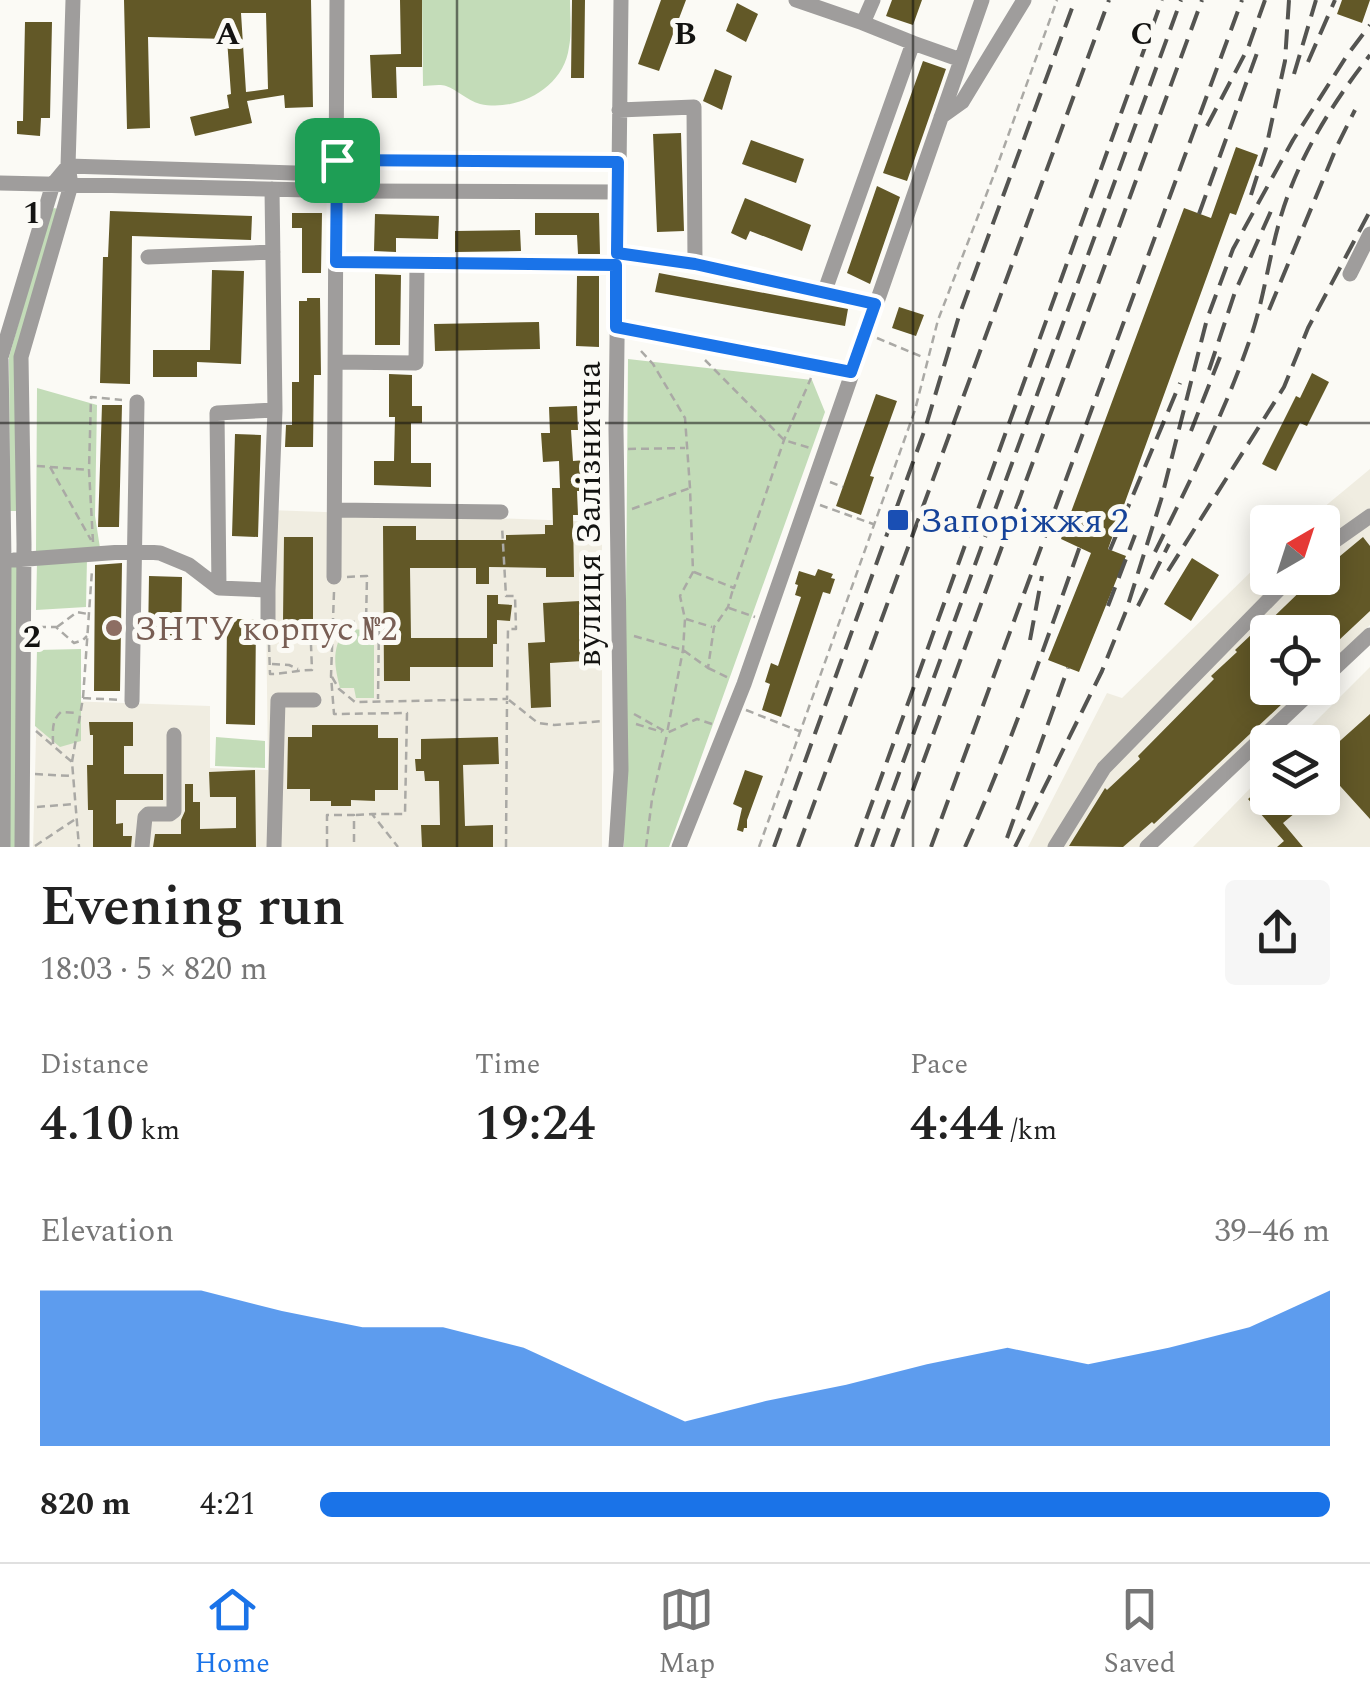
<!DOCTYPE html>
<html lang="en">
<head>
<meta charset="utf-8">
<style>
	body { margin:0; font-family:Spectral,serif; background:#f6f6f6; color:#222; height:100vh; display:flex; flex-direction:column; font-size:38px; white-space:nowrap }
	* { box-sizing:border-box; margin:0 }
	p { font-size:32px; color:#767676 }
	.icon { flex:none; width:55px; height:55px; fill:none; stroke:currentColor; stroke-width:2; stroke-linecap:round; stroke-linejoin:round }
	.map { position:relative; height:847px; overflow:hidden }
	.details { display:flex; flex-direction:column; background:#fff; flex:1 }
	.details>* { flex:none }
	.needle { width:65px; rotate:39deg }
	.controls { position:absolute; left:1250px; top:505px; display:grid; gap:20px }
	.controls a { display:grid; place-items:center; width:90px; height:90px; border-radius:10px; background:#fff; box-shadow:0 5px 25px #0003; font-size:50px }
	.pin { position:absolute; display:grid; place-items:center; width:85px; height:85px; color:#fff; margin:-42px; border-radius:20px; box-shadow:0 5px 15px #0006 }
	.round { display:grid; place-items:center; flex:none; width:105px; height:105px; border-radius:10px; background:#f6f6f6 }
	.overview { display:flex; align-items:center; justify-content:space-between; height:170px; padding:0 40px }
	h1 { font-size:55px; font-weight:600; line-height:75px }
	.figures { display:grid; grid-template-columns:repeat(3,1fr); gap:15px; height:170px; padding:10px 40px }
	.figures div { display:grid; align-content:center }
	.figures b { font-size:50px; font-weight:600 }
	.figures small { font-size:28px; font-weight:400 }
	.figures p { font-size:28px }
	.chart { height:280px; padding:20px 40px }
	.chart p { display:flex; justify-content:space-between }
	.chart svg { width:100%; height:180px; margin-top:10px; fill:#1a73e8; opacity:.7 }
	ul { padding:0 40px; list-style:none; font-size:32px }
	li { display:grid; grid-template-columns:160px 120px 1fr; align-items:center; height:75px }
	li i { height:25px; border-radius:12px; background:#1a73e8 }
	.menu { display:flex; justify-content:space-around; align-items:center; height:140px; border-top:2px solid #e0e0e0; background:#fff; font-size:28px; color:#767676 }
	.menu a { display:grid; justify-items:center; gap:5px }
	.menu .on { color:#1a73e8 }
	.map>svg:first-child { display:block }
	.built { fill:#f0ede1 }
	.green { fill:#c3dcb8 }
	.building { fill:#625827; fill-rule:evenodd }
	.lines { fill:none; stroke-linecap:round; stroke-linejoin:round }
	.path { stroke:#aaa9a5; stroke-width:2.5; stroke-dasharray:8 5; stroke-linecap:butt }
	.minor { stroke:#9f9d9c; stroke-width:15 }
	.rail { stroke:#545451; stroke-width:4; stroke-dasharray:20 10; stroke-linecap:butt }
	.route-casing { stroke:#fff; stroke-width:20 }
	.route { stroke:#1a73e8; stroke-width:12 }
	.grid { fill:none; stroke:#131311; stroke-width:2.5; stroke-opacity:0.55 }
	.transit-dot { fill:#1a4fb4; stroke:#fbfaf5; stroke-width:4 }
	.education-dot { fill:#8d6e63; stroke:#fbfaf5; stroke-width:4 }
	.labels { text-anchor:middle; stroke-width:10; stroke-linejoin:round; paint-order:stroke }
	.street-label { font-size:35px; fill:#131311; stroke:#fbfaf5 }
	.transit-label { font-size:35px; fill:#164399; stroke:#fbfaf5; text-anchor:start }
	.education-label { font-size:35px; fill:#785e54; stroke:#fbfaf5; text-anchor:start }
	.grid-label { font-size:32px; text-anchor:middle; font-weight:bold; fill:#131311; stroke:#fbfaf5; stroke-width:10; stroke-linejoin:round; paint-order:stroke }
</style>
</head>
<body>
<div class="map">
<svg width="1370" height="847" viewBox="0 0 1370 847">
	<rect width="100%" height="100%" fill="#fbfaf5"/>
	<path class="built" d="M1370,469V625L1323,673L1322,632H1268V688H1308L1149,847H1028L1107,693L1122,698L1267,556L1268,578H1322V522H1306Z
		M269,510L602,522V847H33L37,700L210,706V768L268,770L266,608Z
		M1370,667V847H1193L1267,771L1268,798H1322V742H1295Z"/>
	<path class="green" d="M422,0H570C570,15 572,32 569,47C564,88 518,112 480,104C466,100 458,90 446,86C440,84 429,86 423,86Z
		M54,208L58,209L16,358L18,511H10L9,357L50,212Z
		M628,359L812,380L825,412L669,847H624Z
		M37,388L97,405L95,516L100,548L36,554Z
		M87,558L86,607L36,610L37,562Z
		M9,566H17L19,847H10Z
		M344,629L374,630V698H356L354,688H340C334,664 332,651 344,629Z
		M81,649V741L60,747L35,726L37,650Z
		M216,737L265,741V768L215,766Z"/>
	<path class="building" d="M124,0H311L313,107L285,108L284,95L247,101L252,123L195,136L190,117L229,108L227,95L231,94L227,39L148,37L150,128L127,129ZM241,13H266L268,89L246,92Z
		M400,0H422V67H396L397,98H372L370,55L401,54Z
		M572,0H585L584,78H571Z
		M661,0H686L659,71L638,64Z
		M892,0H922L913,25L886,16Z
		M1342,0H1370L1362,23L1337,14Z
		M737,3L758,14L746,42L726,31Z
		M25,22H52L50,118H41L40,136L17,134V121H23Z
		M923,61L946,69L907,181L883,173Z
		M715,69L732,76L722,110L703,101Z
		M681,133L684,231L657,232L653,134Z
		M751,140L804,159L796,183L742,164Z
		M1236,147L1258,155L1236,215L1230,213L1108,549L1126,556L1079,672L1048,660L1091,553L1061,539L1184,208L1211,218Z
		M877,186L900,197L870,284L847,273Z
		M745,198L811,225L802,251L750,231L746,240L731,233Z
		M110,211L252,216L251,240L132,236L130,384L100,383L103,257H108Z
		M292,213H322L321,273H302V228H292Z
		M535,213H599L600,254H578L577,235H535Z
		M375,214L439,216L438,239L396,238V252L374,251Z
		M520,230L521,251L455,252V231Z
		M212,270L244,271L241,364L197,362V377H153V350H210Z
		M659,273L848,309L845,326L655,292Z
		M375,274L401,275L400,345H375Z
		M577,276H599V347L576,346Z
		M307,298H320L321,375H314L313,447H285L286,425H292V382H299V301H307Z
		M899,307L924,315L916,336L892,328Z
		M539,322L540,349L435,351L434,324Z
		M1312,373L1329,382L1307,426L1300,423L1276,471L1262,464L1296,396L1300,398Z
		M389,374L412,375V406H422V423H411V463H431V487L374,485V461H394L395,417H389Z
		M876,394L897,401L870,476L874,477L861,515L836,506Z
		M102,405H122L119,527H98Z
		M577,406L578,430H571L573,461L586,460L588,491H577L578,515H573L574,577H546V568L489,567V584H476V568H410L411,638H487V595H498V604L512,605L510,621L497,620V644H493V667H410V681H384L383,526H416V540H506V535L545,534V525H553L552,488H560L559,461L543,462L541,433H550L549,407Z
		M235,434L261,435L258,537L232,536Z
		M284,537H313V623L283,621Z
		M1363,537L1370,546V611L1322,656V632H1268V688H1299L1154,824L1152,822L1123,847L1069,846L1105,788L1107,790L1140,759L1138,756L1214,679L1211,676L1237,652L1235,650L1254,632L1256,634L1314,578H1322V571Z
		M1192,558L1219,575L1191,621L1164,604Z
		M122,563L120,691H94L95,565Z
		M818,569L833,574L831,578L835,579L830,594L823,592L781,717L762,710L770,684L765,682L771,663L778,666L801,597L795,595L798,585L795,584L799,571L815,576Z
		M149,576L182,577L181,642L148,641Z
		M580,601L583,661L550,663L551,707L531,708L528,643L545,642L543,603Z
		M227,619H256L255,725L226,724Z
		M1370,714V819L1322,766V757Z
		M89,722H133V746H124V774H163V800H116V824L123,823V836H132L131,847H93V810H88L87,765H93V735H90Z
		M312,725H378V738H398V790H375V801L351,800V806H331V801H310V789H287L288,737H312Z
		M498,737L499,764L463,765L465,826L493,825V847H422L421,825H440L439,781H425L424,771H416L415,759H421V739Z
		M255,770L256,847H153L155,834H181V820L185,811V784H193V802H200V829L236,828V797H210L209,772Z
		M745,770L763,776L747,820V828H744L743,832L737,830L742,808L733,804Z
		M1268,782V798H1282L1295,813L1283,823L1303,847H1277L1284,841L1248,799Z"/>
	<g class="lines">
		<path class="path" d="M877,338L925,358
			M641,351L653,364L685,418L690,488L693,572L680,596L685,619L683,650L667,733L697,719L712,724
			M705,360L784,440L810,448
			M628,449L685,448
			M37,466L89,470
			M50,467L91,540
			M830,482L843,487
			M820,505L873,524
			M632,509L690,488
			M93,542L89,470L91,397L122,400
			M694,572L734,588L784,440L811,378
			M347,577L367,576L366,622
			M334,592L331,676L334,714L407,713L405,814H372
			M729,608L755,617
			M686,619L712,627
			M334,622H379L378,699
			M38,627H56L74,643L83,640L87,636
			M57,627L77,612L88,614
			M634,636L683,650L708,668L714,627L728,607L733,589
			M269,644L270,674C285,674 297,670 312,670L311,645
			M272,664L289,665L298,669
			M708,668L729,678
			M332,677L339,689L355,702L507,699L508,629H516L515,596H506L502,526
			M83,698L92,570
			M509,700L538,723L554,725L604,721
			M746,710L799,731
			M634,714L666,732
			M636,724L662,732
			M36,731L72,762L79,847
			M53,744C53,731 51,721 61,712L78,713
			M72,762L83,698L121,700
			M35,774L72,776
			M37,807L74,804
			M356,815L372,814L398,847
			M35,846L77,818
			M327,847V815H354V847
			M506,847L507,701
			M646,847L652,799L667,735
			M759,847L915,410L938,320L995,172L1057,0"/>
		<path class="minor" d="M796,0L863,23
			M873,0L863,23L913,43
			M619,110L694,107L695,263
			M941,117L962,102L1024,0
			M337,160L618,161
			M68,166L328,174
			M0,183L353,191L617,192
			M617,253L695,263L875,304
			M148,257L273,252
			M417,264L617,265
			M1350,274L1370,234
			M824,293L913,43L961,60
			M616,327L851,371
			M336,362L416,363L417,264L336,261
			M335,510L501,512
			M1322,550L1370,516
			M14,560L135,551L160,553L189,565L219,588L268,590V632L311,634
			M334,577L337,0
			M219,588L217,413L275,410L272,189
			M268,590L275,410
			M1322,680L1370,635
			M132,701L137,402
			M3,847L4,561L1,357L53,184L68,166
			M22,847L24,544L21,357L71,185L68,166L73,0
			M142,847L145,817L148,814H170L174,811V735
			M274,847L278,700H314
			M616,847L621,770L616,429L621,0
			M679,847L744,684L982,0
			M1055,847L1104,768L1290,578
			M1147,847L1315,688"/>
		<path class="rail" d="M1308,62L1335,0
			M1294,74L1316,0
			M1207,126L1248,48L1265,0
			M1251,195L1266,148L1285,61L1289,0
			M1199,214L1257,53
			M1269,310L1337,146L1355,110
			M1209,370L1235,292L1271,211
			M1191,431L1220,357
			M1110,550L1180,383
			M1155,552C1189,483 1224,414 1249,342C1263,304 1268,262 1279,223C1296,161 1331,105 1370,55
			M1168,571L1284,387L1308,328L1370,211
			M1108,606L1135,535
			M1138,606L1169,544
			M1030,640L1042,576
			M1007,838L1068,668
			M774,847L925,429L959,316L1075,0
			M798,847L1109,0
			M856,847L1162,0
			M872,847L1181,0
			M892,847L1202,0
			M931,847L1242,0
			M965,847C1009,749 1044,648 1080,546
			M1015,847L1102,671L1126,611L1161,500L1207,319L1233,249L1293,140L1348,54L1370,25"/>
	</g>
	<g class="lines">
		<g class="route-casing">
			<path id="route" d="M337,160L618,162L617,253L695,264L875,304L851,372L616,327V265L336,262Z"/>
		</g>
		<use href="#route" class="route"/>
	</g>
	<path class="grid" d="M457,0V847M913,0V847M0,423H1370"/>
	<rect class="transit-dot" x="886" y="508" width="24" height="24" rx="5"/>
	<circle class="education-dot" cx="114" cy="628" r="10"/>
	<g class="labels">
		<g class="street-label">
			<text transform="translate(588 514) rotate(-90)" y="12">вулиця Залізнична</text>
		</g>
		<g class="transit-label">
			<text x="920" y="532">Запоріжжя 2</text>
		</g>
		<g class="education-label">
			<text x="134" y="640">ЗНТУ корпус №2</text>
		</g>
	</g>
	<g class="grid-label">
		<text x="228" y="44">A</text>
		<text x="685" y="44">B</text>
		<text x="1142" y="44">C</text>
		<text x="32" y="223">1</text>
		<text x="32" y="647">2</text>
	</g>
</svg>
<div class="controls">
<a><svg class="needle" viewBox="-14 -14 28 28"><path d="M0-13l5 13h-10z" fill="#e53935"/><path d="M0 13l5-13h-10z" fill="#767676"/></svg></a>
<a><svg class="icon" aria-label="locate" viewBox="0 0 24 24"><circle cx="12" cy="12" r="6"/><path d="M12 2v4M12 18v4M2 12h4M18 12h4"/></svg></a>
<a><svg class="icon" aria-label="layers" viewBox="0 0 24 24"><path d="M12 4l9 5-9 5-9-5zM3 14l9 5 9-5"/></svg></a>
</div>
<div class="pin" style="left:337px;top:160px;background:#1e9e55"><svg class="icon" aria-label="arrive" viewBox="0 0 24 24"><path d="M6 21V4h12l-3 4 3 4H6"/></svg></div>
</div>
<section class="details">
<div class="overview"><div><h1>Evening run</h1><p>18:03 · 5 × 820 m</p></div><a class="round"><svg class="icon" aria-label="share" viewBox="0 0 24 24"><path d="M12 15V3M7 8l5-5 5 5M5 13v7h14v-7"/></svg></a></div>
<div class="figures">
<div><p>Distance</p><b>4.10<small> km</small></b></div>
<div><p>Time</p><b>19:24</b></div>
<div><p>Pace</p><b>4:44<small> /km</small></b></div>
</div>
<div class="chart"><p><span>Elevation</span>39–46 m</p>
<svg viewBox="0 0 160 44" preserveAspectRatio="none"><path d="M0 44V6L10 6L20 6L30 11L40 15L50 15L60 20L70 29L80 38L90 33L100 29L110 24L120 20L130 24L140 20L150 15L160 6V44z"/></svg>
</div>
<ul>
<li><b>820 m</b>4:21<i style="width:100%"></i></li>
</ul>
</section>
<nav class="menu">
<a class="on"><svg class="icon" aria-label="home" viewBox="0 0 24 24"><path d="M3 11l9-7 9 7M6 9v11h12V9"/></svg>Home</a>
<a><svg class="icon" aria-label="map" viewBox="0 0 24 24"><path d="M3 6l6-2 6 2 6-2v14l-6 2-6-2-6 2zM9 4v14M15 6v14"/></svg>Map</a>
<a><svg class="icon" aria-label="saved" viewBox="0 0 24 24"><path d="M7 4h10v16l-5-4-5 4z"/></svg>Saved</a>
</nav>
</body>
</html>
